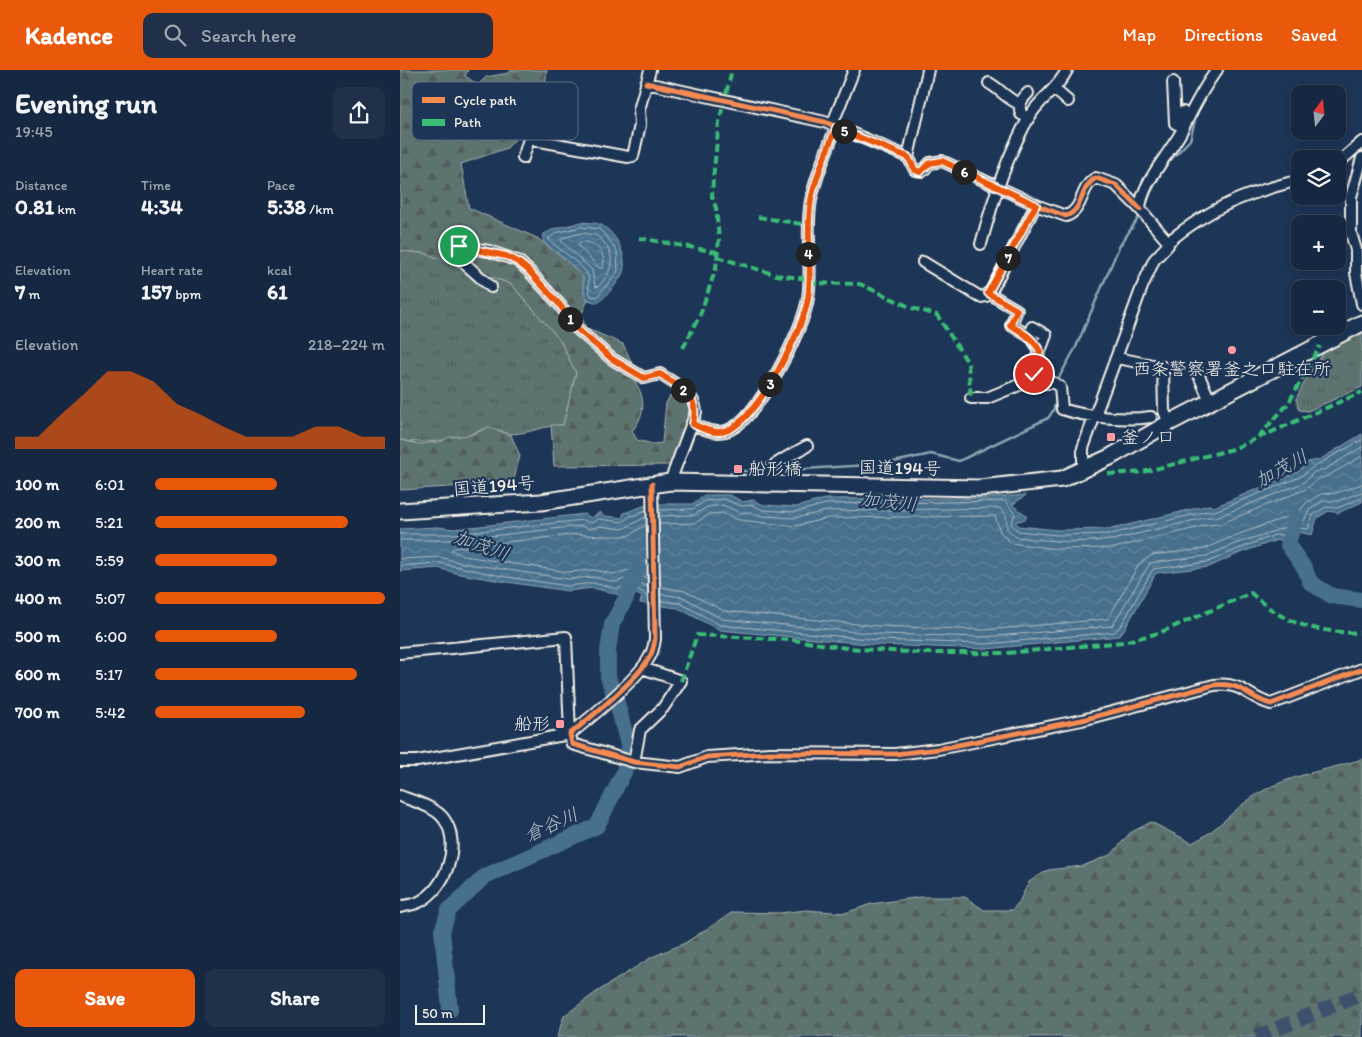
<!DOCTYPE html>
<html lang="en">
<head>
<meta charset="utf-8">
<style>
	body { margin:0; font-family:Itim,"Klee One",sans-serif; background:#1f3048; color:#f1f3f6; height:100vh; display:flex; flex-direction:column; font-size:19px; white-space:nowrap }
	* { box-sizing:border-box; margin:0 }
	p { font-size:16px; color:#9ea6b1 }
	.icon { flex:none; width:28px; height:28px; fill:none; stroke:currentColor; stroke-width:2; stroke-linecap:round; stroke-linejoin:round }
	.map { position:relative; flex:1; overflow:hidden }
	.side { display:flex; flex-direction:column; background:#162841; width:400px }
	.side>* { flex:none }
	.needle { width:32px; rotate:15deg }
	.buttons { position:absolute; left:891px; top:15px; display:grid; gap:10px }
	.buttons a { display:grid; place-items:center; width:55px; height:55px; border-radius:10px; background:#162841; box-shadow:0 2px 12px #0003,0 0 0 1px #35445a; font-size:25px }
	.scale { position:absolute; left:15px; bottom:12px; width:70px; box-sizing:border-box; padding-left:5px; border:2px solid #f4f1e8; border-top:0; font-size:14px; line-height:18px; white-space:nowrap; color:#f4f1e8; -webkit-text-stroke:4px #1d3557; paint-order:stroke }
	.pin { position:absolute; display:grid; place-items:center; width:42px; height:42px; color:#fff; margin:-21px; border:2px solid #fff; border-radius:50%; box-shadow:0 1px 5px #0007 }
	.km { position:absolute; width:25px; height:25px; margin:-12px; border-radius:50%; background:#222; color:#fff; font-size:14px; line-height:25px; text-align:center }
	.round { display:grid; place-items:center; flex:none; width:52px; height:52px; border-radius:10px; background:#1f3048 }
	.head { display:flex; align-items:center; justify-content:space-between; height:85px; padding:0 15px }
	h1 { font-size:28px; font-weight:800; line-height:38px }
	.stats { display:grid; grid-template-columns:repeat(3,1fr); gap:8px; height:85px; padding:5px 15px }
	.stats div { display:grid; align-content:center }
	.stats b { font-size:21px; font-weight:800 }
	.stats small { font-size:14px; font-weight:400 }
	.stats p { font-size:14px }
	.chart { height:140px; padding:10px 15px }
	.chart p { display:flex; justify-content:space-between }
	.chart svg { width:100%; height:90px; margin-top:5px; fill:#ea580c; opacity:.7 }
	.primary-button { display:flex; gap:10px; margin-top:auto; padding:10px 15px }
	.primary-button a { flex:1; height:58px; border-radius:10px; background:#ea580c; color:#fff; font-size:20px; font-weight:800; line-height:58px; text-align:center }
	.primary-button a+a { background:#1f3048; color:#f1f3f6 }
	ul { padding:0 15px; list-style:none; font-size:16px }
	li { display:grid; grid-template-columns:80px 60px 1fr; align-items:center; height:38px }
	li i { height:12px; border-radius:6px; background:#ea580c }
	header { display:flex; align-items:center; gap:30px; box-sizing:border-box; height:70px; padding:0 25px; background:#ea580c; color:#fff }
	header strong { font-size:24px }
	nav { display:flex; gap:28px; margin-inline-start:auto; font-size:18px }
	.search { width:350px; height:45px; background:#1f3048; display:flex; align-items:center; gap:12px; box-sizing:border-box; padding:0 18px; border-radius:10px; color:#9ea6b1; font-size:19px }
	main { display:flex; flex:1; min-height:0 }
	.map>svg:first-child { display:block }
	.grass { fill:url(#grass-tufts); stroke:#a8b2ac }
	.forest { fill:url(#forest-firs); stroke:#a8b2ac }
	.water { fill:url(#water-waves); stroke:#8ca3b1 }
	.lines { fill:none; stroke-linecap:round; stroke-linejoin:round }
	.shore { stroke:#aebdc4; stroke-width:1 }
	.stream { stroke:#8ca3b1; stroke-width:2.5 }
	.river { stroke:#466f8d; stroke-width:16 }
	.highway-tunnel { stroke:#3d516d; stroke-width:15; stroke-dasharray:15 8; stroke-linecap:butt }
	.minor-casing { stroke:#f4f1e8; stroke-width:14 }
	.highway-casing { stroke:#f4f1e8; stroke-width:19 }
	.minor { stroke:#1d3557; stroke-width:10 }
	.highway { stroke:#1d3557; stroke-width:15 }
	.quiet { stroke:#3abd76; stroke-width:4; stroke-dasharray:8 4; stroke-linecap:butt }
	.cycleway-casing { stroke:#1d3557; stroke-width:8 }
	.cycleway { stroke:#f68b52; stroke-width:5 }
	.route-casing { stroke:#fff; stroke-width:10 }
	.route { stroke:#ea580c; stroke-width:6 }
	.poi-dot { fill:#ff9aa2; stroke:#1d3557; stroke-width:2 }
	.labels { text-anchor:middle; stroke-width:4.5; stroke-linejoin:round; paint-order:stroke }
	.poi-label { font-size:18px; fill:#f4f1e8; stroke:#1d3557; text-anchor:start }
	.street-label { font-size:18px; fill:#f4f1e8; stroke:#1d3557 }
	.water-label { font-size:19px; font-style:italic; fill:#b7c4c8; stroke:#1d3557 }
	.key { fill:#1d3557; stroke:#5e6d82; stroke-width:1 }
	.key-label { font-size:14px; fill:#f4f1e8 }
</style>
</head>
<body>
<header>
<strong>Kadence</strong>
<div class="search"><svg class="icon" aria-label="search" viewBox="0 0 24 24"><circle cx="10" cy="10" r="6"/><path d="M15 15l6 6"/></svg>Search here</div>
<nav><a>Map</a><a>Directions</a><a>Saved</a></nav>
</header>
<main>
<section class="side">
<div class="head"><div><h1>Evening run</h1><p>19:45</p></div><a class="round"><svg class="icon" aria-label="share" viewBox="0 0 24 24"><path d="M12 15V3M7 8l5-5 5 5M5 13v7h14v-7"/></svg></a></div>
<div class="stats">
<div><p>Distance</p><b>0.81<small> km</small></b></div>
<div><p>Time</p><b>4:34</b></div>
<div><p>Pace</p><b>5:38<small> /km</small></b></div>
</div>
<div class="stats">
<div><p>Elevation</p><b>7<small> m</small></b></div>
<div><p>Heart rate</p><b>157<small> bpm</small></b></div>
<div><p>kcal</p><b>61</b></div>
</div>
<div class="chart"><p><span>Elevation</span>218–224 m</p>
<svg viewBox="0 0 160 44" preserveAspectRatio="none"><path d="M0 44V38L10 38L20 27L30 17L40 6L50 6L60 11L70 22L80 27L90 33L100 38L110 38L120 38L130 33L140 33L150 38L160 38V44z"/></svg>
</div>
<ul>
<li><b>100 m</b>6:01<i style="width:53%"></i></li>
<li><b>200 m</b>5:21<i style="width:84%"></i></li>
<li><b>300 m</b>5:59<i style="width:53%"></i></li>
<li><b>400 m</b>5:07<i style="width:100%"></i></li>
<li><b>500 m</b>6:00<i style="width:53%"></i></li>
<li><b>600 m</b>5:17<i style="width:88%"></i></li>
<li><b>700 m</b>5:42<i style="width:65%"></i></li>
</ul>
<div class="primary-button"><a>Save</a><a>Share</a></div>
</section>
<div class="map">
<svg width="962" height="967" viewBox="0 0 962 967">
	<defs>
		<pattern id="grass-tufts" width="24" height="20" patternUnits="userSpaceOnUse" patternTransform="scale(1.25)"><rect width="24" height="20" fill="#5c736f"/><path d="M3 7l-1-3M5 7V3M7 7l1-3M15 17l-1-3M17 17v-4M19 17l1-3" fill="none" stroke="#525b58"/></pattern>
		<pattern id="forest-firs" width="22" height="20" patternUnits="userSpaceOnUse" patternTransform="scale(1.25)"><rect width="22" height="20" fill="#5c736f"/><path d="M5 1l3.5 6h-7zM16 11l3.5 6h-7z" fill="#525b58"/></pattern>
		<pattern id="water-waves" width="16" height="10" patternUnits="userSpaceOnUse" patternTransform="scale(1.25)"><rect width="16" height="10" fill="#466f8d"/><path d="M0 5q4-4 8 0t8 0" fill="none" stroke="#61849d"/></pattern>
	</defs>
	<rect width="100%" height="100%" fill="#1d3557"/>
	<filter id="ink" filterUnits="userSpaceOnUse"><feTurbulence type="fractalNoise" baseFrequency=".02" numOctaves="2"/><feDisplacementMap in="SourceGraphic" scale="10" xChannelSelector="R" yChannelSelector="G"/><feConvolveMatrix kernelMatrix="1 2 1 2 8 2 1 2 1" color-interpolation-filters="sRGB"/></filter>
	<g filter="url(#ink)">
		<path class="grass" d="M0,181L24,183L111,214L160,270L176,303L163,355C146,355 130,363 113,364C105,365 95,356 87,358C81,359 75,363 69,365C45,370 24,375 0,370Z
			M962,263V317L908,341L899,340L896,329L908,305L925,281Z"/>
		<path class="forest" d="M0,0H68L65,6L78,15L86,7L109,3L111,0H147L145,14L166,22L162,40L130,53L107,78L61,94L69,138L137,168L165,189L183,207L184,223L188,230L181,245L186,258L223,274L232,293L231,306C246,325 247,343 232,361L237,370L253,374L262,373L266,333L270,326L277,322C304,334 280,375 273,395L154,396L151,355H163L176,303L160,270L111,214L24,183L0,181Z
			M89,357L111,365L120,386L113,413L0,420V370L18,374L40,372L50,367L70,365Z
			M962,689V967H157L164,946L195,923L252,887L285,873L333,842L380,843L406,840L445,843L471,834L521,827H565L584,840H612L619,832L629,812L648,800L683,796L712,784L730,763L751,752L792,773C819,760 830,742 853,727C885,705 926,701 962,689Z"/>
		<path class="water" d="M182,152C187,153 196,152 201,155C216,162 228,186 223,202C219,213 206,226 198,233L188,230L184,223L183,207L165,189L144,173L142,165L154,159Z
			M962,364V432L938,443L929,441L917,448L912,465L899,462L884,470H877L840,483L809,497L756,503L726,557L719,566L586,579L478,575L319,560L278,538L240,533L242,527L226,518L220,525L193,518L168,521L107,512L60,504L38,498L0,501V459L38,457L54,459L185,444L191,448L200,442L204,446L222,448L224,443L249,434H292L305,425H330L343,432L353,430L364,435L396,437L425,429L583,428L626,425L612,435L626,445V449L615,452L619,456L657,460L711,459L809,435L814,437L898,402L908,392L919,390Z"/>
		<g class="lines">
			<path class="shore" d="M182,157L199,159L207,167L217,182L218,201L197,227L191,226C187,219 190,213 188,206C184,195 157,178 148,169L156,163Z
				M182,163L196,165C217,182 215,199 198,217L195,216L192,200L161,171L163,168Z
				M180,172C195,170 207,183 203,198H199L178,175Z
				M259,440L293,439L305,431L323,429L342,436L352,435L363,440L395,442L426,434L605,431L615,444L611,454L618,461L657,465L711,464L808,441H815L900,407C918,392 941,382 962,370
				M259,446L294,445L307,437L323,435L340,443L351,442L362,446L395,448L427,441L600,438L606,445L607,459L616,467L633,469L670,472L712,470L808,447H817L903,413L914,402L924,400L962,377
				M259,454L295,453L310,444L322,443L339,450L395,456L428,448L595,446L600,462L611,473L656,479L714,478L808,455L820,454L906,419L918,409L928,406L962,386
				M247,455C240,457 236,462 230,465C223,467 186,466 179,464L54,478L51,480L64,486L168,502L194,500L213,504L229,500L248,509
				M0,464H54L183,450L191,453L199,449L222,452L229,447L246,440
				M0,470H54L181,456L190,459L200,456L223,459L246,447
				M0,489L40,487L62,493L168,509L194,507L215,512L228,508L248,517
				M0,496L39,493L107,507L168,516L193,513L218,519L227,514L244,523L248,529
				M260,517L285,521L324,541L479,556L585,560L708,549L739,494L752,485L804,479L834,466L898,443L906,433L921,424L936,423L962,414
				M260,524L283,527L322,549L479,564L585,567L712,556L750,493L806,486L837,473L881,459L895,452L904,451L909,440L923,431H937L962,422
				M261,531L280,533L320,555L479,570L586,574L715,562L722,554L753,499L808,492L838,479L875,465H883L897,458L908,459L913,445L926,437L937,438L962,428"/>
			<path class="stream" d="M807,7L810,0
				M744,140L751,122L765,96L790,70L798,39
				M657,311L676,277L719,177L741,144
				M372,401L484,394L531,384L559,391L648,348C656,338 657,331 655,319
				M328,407L333,401H364"/>
			<path class="river" d="M895,448L888,475L905,499L910,512L919,518L932,526L962,530
				M50,940L42,861L49,840L85,806L197,756L224,702L229,679L218,636L208,607V581L212,554L226,528L237,500"/>
			<path class="highway-tunnel" d="M856,967L962,924"/>
			<g class="minor-casing">
				<path id="minor" d="M773,12L775,53L777,54L783,42
					M246,13L425,52L508,87L515,100L523,101L530,93L542,91L641,137L666,146C684,140 680,116 696,108L716,115L740,139
					M589,13C600,19 608,30 620,34
					M654,19L668,31
					M628,23C621,30 618,35 621,44L629,48
					M432,55L454,0
					M508,87L528,0
					M123,88L129,69L228,87L233,86L240,55L239,40L250,0
					M962,88L951,127V163L956,180V203L962,234
					M938,93L962,72
					M768,172C811,137 846,123 900,110
					M581,174C593,130 607,84 631,44C642,27 657,20 667,0
					M523,192L580,227L586,226L591,221L636,135
					M91,217L53,183L51,177L59,176L89,181L118,191L128,200L160,235L175,257L212,289L244,308L260,304C275,314 295,323 296,342L270,412
					M588,223L617,240L611,255L632,268L640,281
					M717,288L763,297L764,341L769,353
					M797,301L811,333
					M632,312L633,300L646,265L632,257
					M571,328H587L624,313H654L660,317L662,339C686,347 726,351 751,347
					M293,354C303,359 314,364 326,361C356,353 404,259 408,228C413,196 405,162 411,130C416,105 427,81 436,57
					M683,400V378L742,217L754,190L768,175V172L740,139C741,115 768,85 780,64C792,42 801,20 817,0
					M252,414L255,569C254,576 253,582 249,588C237,610 190,648 170,664L172,674L234,692L280,697L307,687L370,683L495,684L538,679L682,650L814,615C844,612 846,627 871,634L962,599
					M360,415C366,395 390,386 407,376
					M0,583L166,567L170,664L17,691H0
					M234,692L240,660L263,638L281,611L242,598
					M0,726C13,731 36,737 44,749C62,774 46,819 19,832C14,835 6,835 0,837"/>
			</g>
			<g class="highway-casing">
				<path id="highway" d="M0,441L141,432L270,412L580,418L662,409L710,387L769,353L962,253"/>
			</g>
			<use href="#minor" class="minor"/>
			<use href="#highway" class="highway"/>
			<path class="quiet" d="M358,147L408,155
				M239,168L317,182
				M317,187L377,205L409,209
				M409,213L460,214L512,238L537,245L568,293L571,328
				M283,278L300,245L316,198L319,169L316,138L312,126L313,109L319,52L332,0
				M858,367L888,334L920,276
				M708,404L743,402L833,379L962,322
				M281,611L297,565L394,570L446,578L521,583H607L723,572L759,563L851,523C885,555 915,562 962,563"/>
			<g class="cycleway-casing">
				<path id="cycleway" d="M246,13L425,52L508,87L515,100L523,101L530,93L542,91L641,137L666,146C684,140 680,116 696,108L716,115L740,139
					M252,414L255,569C254,576 253,582 249,588C237,610 190,648 170,664L172,674L234,692L280,697L307,687L370,683L495,684L538,679L682,650L814,615C844,612 846,627 871,634L962,599"/>
			</g>
			<use href="#cycleway" class="cycleway"/>
		</g>
	</g>
	<g class="lines" filter="url(#ink)">
		<g class="route-casing">
			<path id="route" d="M59,176L106,186L118,192L128,200L160,235L175,257L212,289L244,308L260,304C282,319 300,324 293,354C303,359 314,364 325,361C356,353 404,259 408,228C413,196 405,162 411,130C416,105 427,81 436,58L508,87L515,100L520,102L530,93L542,91L636,135L588,223L617,240L610,255C624,263 632,268 640,281L634,304"/>
		</g>
		<use href="#route" class="route"/>
	</g>
	<g class="poi-dot">
		<circle cx="832" cy="280" r="5"/>
		<rect x="706" y="362" width="10" height="10" rx="2.5"/>
		<rect x="333" y="394" width="10" height="10" rx="2.5"/>
		<rect x="155" y="649" width="10" height="10" rx="2.5"/>
	</g>
	<g class="labels">
		<g class="poi-label">
			<text x="832" y="305" text-anchor="middle">西条警察署釜之口駐在所</text>
			<text x="721" y="373">釜ノ口</text>
			<text x="348" y="405">船形橋</text>
			<text x="150" y="660" text-anchor="end">船形</text>
		</g>
		<g class="street-label">
			<text transform="translate(500 398) rotate(1)" y="6">国道194号</text>
			<text transform="translate(94 416) rotate(-5)" y="6">国道194号</text>
		</g>
		<g class="water-label">
			<text transform="translate(881 398) rotate(-29)" y="7">加茂川</text>
			<text transform="translate(489 431) rotate(6)" y="7">加茂川</text>
			<text transform="translate(82 475) rotate(19)" y="7">加茂川</text>
			<text transform="translate(151 754) rotate(-24)" y="7">倉谷川</text>
		</g>
	</g>
	<rect x="12" y="12" width="166" height="58" rx="8" class="key"/>
	<rect x="22" y="27" width="23" height="6" fill="#f68b52"/>
	<rect x="22" y="49" width="23" height="7" fill="#3abd76"/>
	<g class="key-label">
		<text x="54" y="35">Cycle path</text>
		<text x="54" y="57">Path</text>
	</g>
</svg>
<div class="buttons">
<a><svg class="needle" viewBox="-14 -14 28 28"><path d="M0-13l5 13h-10z" fill="#e53935"/><path d="M0 13l5-13h-10z" fill="#9ea6b1"/></svg></a>
<a><svg class="icon" aria-label="layers" viewBox="0 0 24 24"><path d="M12 4l9 5-9 5-9-5zM3 14l9 5 9-5"/></svg></a>
<a>+</a>
<a>−</a>
</div>
<div class="scale">50 m</div>
<div class="pin" style="left:59px;top:176px;background:#1e9e55"><svg class="icon" aria-label="arrive" viewBox="0 0 24 24"><path d="M6 21V4h12l-3 4 3 4H6"/></svg></div>
<div class="pin" style="left:634px;top:304px;background:#d93025"><svg class="icon" aria-label="check" viewBox="0 0 24 24"><path d="M5 12l5 5 9-10"/></svg></div>
<b class="km" style="left:170px;top:249px">1</b>
<b class="km" style="left:283px;top:320px">2</b>
<b class="km" style="left:370px;top:314px">3</b>
<b class="km" style="left:408px;top:184px">4</b>
<b class="km" style="left:444px;top:61px">5</b>
<b class="km" style="left:564px;top:102px">6</b>
<b class="km" style="left:608px;top:188px">7</b>
</div>
</main>
</body>
</html>
